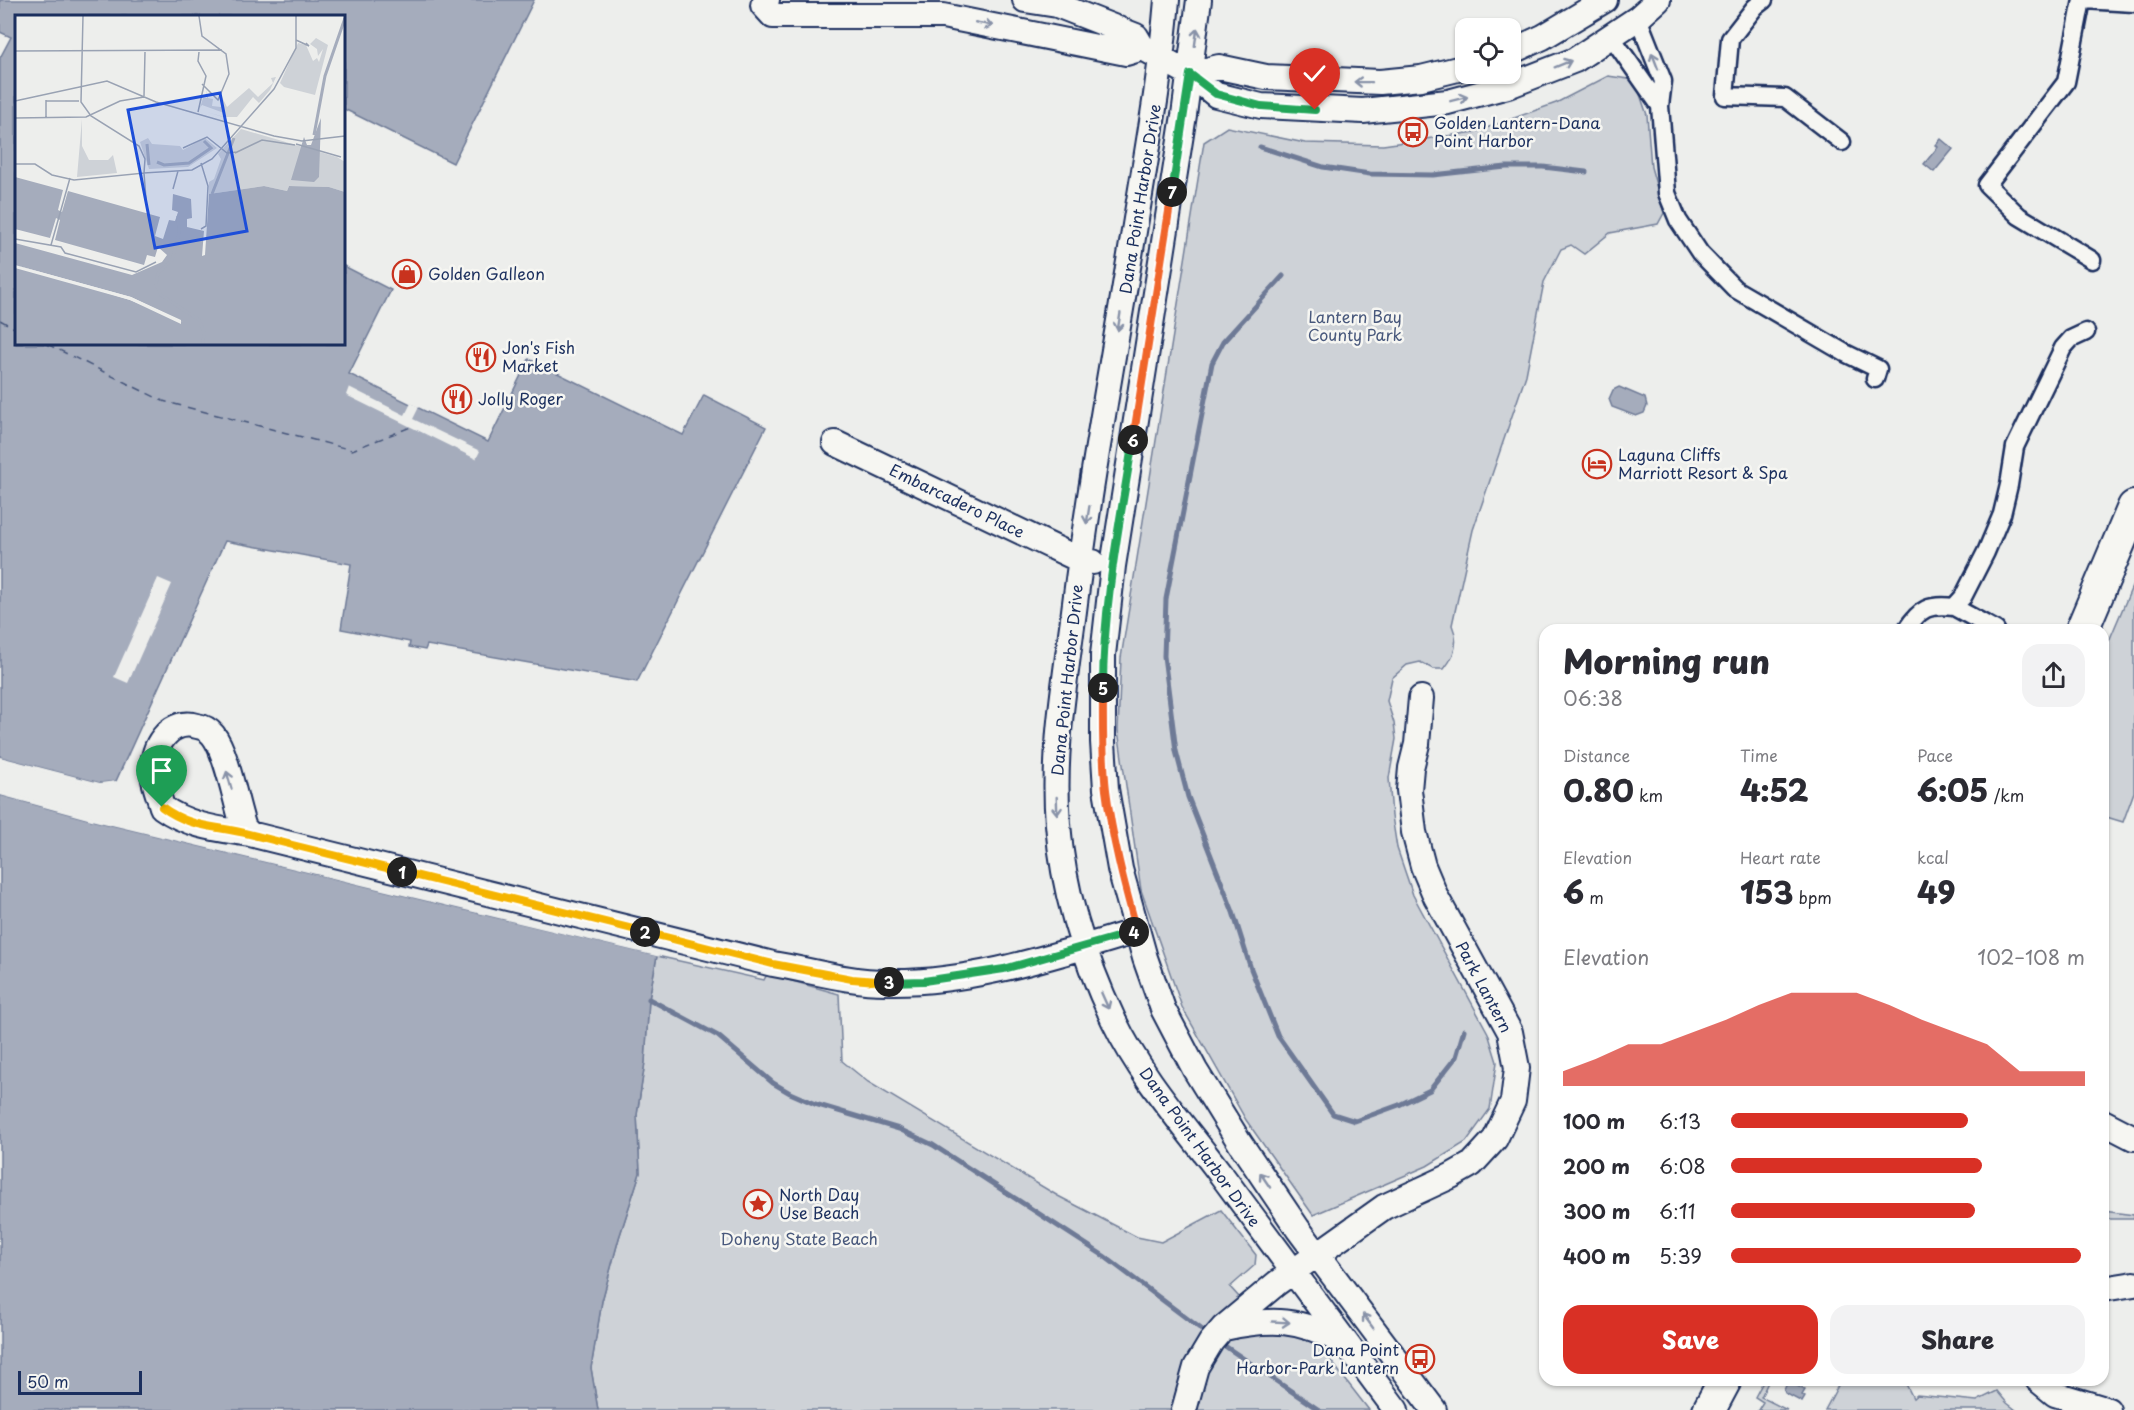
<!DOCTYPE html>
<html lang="en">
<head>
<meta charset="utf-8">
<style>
	body { margin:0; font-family:"Playpen Sans",sans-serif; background:#f2f2f3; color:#2b2b33; height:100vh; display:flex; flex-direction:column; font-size:22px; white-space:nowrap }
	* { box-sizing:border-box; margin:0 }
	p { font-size:20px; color:#7c7c81 }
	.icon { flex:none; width:33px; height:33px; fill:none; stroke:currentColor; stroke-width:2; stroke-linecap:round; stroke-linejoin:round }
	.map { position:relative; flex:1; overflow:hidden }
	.side { position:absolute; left:1539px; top:624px; width:570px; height:762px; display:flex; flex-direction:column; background:#fff; border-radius:18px; box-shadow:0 2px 4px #0004 }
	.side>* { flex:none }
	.buttons { position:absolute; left:1455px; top:18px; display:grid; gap:12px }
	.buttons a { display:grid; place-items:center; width:66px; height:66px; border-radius:12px; background:#fff; box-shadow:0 2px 4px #0004; font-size:30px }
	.scale { position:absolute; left:18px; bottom:15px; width:124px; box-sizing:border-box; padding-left:6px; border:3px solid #1b2f5e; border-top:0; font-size:16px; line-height:21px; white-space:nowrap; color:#1b2f5e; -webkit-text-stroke:4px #f6f6f2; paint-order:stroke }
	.pin { position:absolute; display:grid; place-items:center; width:51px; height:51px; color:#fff; margin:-62px -26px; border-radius:50% 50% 50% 0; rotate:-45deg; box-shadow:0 0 6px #0007 }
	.pin .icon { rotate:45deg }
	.km { position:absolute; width:30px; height:30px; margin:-15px; border-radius:50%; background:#222; color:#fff; font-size:16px; line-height:30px; text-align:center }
	.round { display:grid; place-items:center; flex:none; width:63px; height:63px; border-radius:18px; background:#f2f2f3 }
	.overview { display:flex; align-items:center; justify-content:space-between; height:102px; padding:0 24px }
	h1 { font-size:33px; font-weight:800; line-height:45px }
	.stats { display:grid; grid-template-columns:repeat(3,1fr); gap:9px; height:102px; padding:6px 24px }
	.stats div { display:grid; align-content:center }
	.stats b { font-size:30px; font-weight:800 }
	.stats small { font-size:16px; font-weight:400 }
	.stats p { font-size:16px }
	.chart { height:168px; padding:12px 24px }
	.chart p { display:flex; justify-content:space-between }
	.chart svg { width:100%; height:108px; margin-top:6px; fill:#d93025; opacity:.7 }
	.primary-button { display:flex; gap:12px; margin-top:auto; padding:12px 24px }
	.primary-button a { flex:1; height:69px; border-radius:18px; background:#d93025; color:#fff; font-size:24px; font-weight:800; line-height:69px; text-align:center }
	.primary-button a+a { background:#f2f2f3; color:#2b2b33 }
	ul { padding:0 24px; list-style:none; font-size:20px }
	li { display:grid; grid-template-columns:96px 72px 1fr; align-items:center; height:45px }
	li i { height:15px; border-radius:8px; background:#d93025 }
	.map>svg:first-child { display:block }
	.green { fill:#ced2d7; stroke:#74809a; stroke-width:1.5 }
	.water { fill:#a5acbc; stroke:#6e7a96; stroke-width:1.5 }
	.pier { fill:#edeeec }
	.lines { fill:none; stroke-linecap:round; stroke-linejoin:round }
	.stream { stroke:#6e7a96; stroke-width:5 }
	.ferry { stroke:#44547a; stroke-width:1.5; stroke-dasharray:8 6; stroke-linecap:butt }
	.street-casing { stroke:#1b2f5e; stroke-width:21 }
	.secondary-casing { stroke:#1b2f5e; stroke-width:28 }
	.highway-casing { stroke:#1b2f5e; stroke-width:36 }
	.street { stroke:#f6f6f2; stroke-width:16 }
	.secondary { stroke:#f6f6f2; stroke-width:24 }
	.highway { stroke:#f6f6f2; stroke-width:32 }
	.oneway { stroke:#8892a8 }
	.split-1-casing { stroke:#fff; stroke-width:12 }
	.split-2-casing { stroke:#fff; stroke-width:12 }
	.split-3-casing { stroke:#fff; stroke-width:12 }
	.split-4-casing { stroke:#fff; stroke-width:12 }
	.split-5-casing { stroke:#fff; stroke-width:12 }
	.split-6-casing { stroke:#fff; stroke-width:12 }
	.split-7-casing { stroke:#fff; stroke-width:12 }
	.split-8-casing { stroke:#fff; stroke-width:12 }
	.split-1 { stroke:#f5b400; stroke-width:8 }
	.split-2 { stroke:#f5b400; stroke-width:8 }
	.split-3 { stroke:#f5b400; stroke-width:8 }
	.split-4 { stroke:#22a559; stroke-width:8 }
	.split-5 { stroke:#f0652b; stroke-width:8 }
	.split-6 { stroke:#22a559; stroke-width:8 }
	.split-7 { stroke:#f0652b; stroke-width:8 }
	.split-8 { stroke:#22a559; stroke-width:8 }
	.labels { text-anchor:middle; stroke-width:5; stroke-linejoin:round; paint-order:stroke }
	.poi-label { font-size:16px; fill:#1b2f5e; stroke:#f6f6f2; text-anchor:start }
	.street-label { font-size:16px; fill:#1b2f5e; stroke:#f6f6f2 }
	.park-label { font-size:16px; fill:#48587c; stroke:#f6f6f2 }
	.inset-river { fill:none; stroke:#a5acbc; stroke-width:3 }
	.inset-road { fill:none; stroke:#99a2b3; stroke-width:1.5 }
	.view { fill:#1d4ed8; fill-opacity:0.15; stroke:#1d4ed8; stroke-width:3 }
	.inset-edge { fill:none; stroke:#1b2f5e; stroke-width:3 }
</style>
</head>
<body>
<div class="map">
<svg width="2134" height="1410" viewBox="0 0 2134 1410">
	<rect width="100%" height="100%" fill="#edeeec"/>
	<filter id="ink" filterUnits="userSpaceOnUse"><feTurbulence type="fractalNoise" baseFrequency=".0167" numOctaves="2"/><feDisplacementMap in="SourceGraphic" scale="12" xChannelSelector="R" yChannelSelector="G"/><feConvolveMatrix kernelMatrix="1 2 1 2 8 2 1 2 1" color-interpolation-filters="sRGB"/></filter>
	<g filter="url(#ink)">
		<path class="green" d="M1608,76L1635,80L1647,115L1651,167L1664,213L1658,224L1610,233L1584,254L1571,245L1561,249L1544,282L1526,375L1473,530L1452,625C1459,641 1455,656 1444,669H1433L1420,662L1407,665L1392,678L1387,701L1394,723L1396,739L1389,778L1392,816L1397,848L1413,895L1488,1033L1497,1062L1490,1109L1466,1142L1427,1166L1313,1215L1246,1120L1182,1007L1141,890L1118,730L1121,658L1204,142L1227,127L1305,143L1383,145L1475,132L1556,103Z
			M2134,582V792L2123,822L2103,816V655Z
			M657,956L764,980L767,974L839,994L842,1061L868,1082L1058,1196L1137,1237L1161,1242L1221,1210L1256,1255L1255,1265L1230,1287L1266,1327L1319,1341L1324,1352L1369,1410H598L591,1368L602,1301L619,1238L640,1173L637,1115L645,1062L649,999Z
			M2103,1211L2134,1215V1219H2103Z
			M1764,1380H1769L1761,1397L1787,1410H1758L1763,1402L1755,1397Z
			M1841,1380H1906V1384L1913,1398L1917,1395L1977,1401L1997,1391L2007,1403L2016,1410H1825Z"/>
		<path class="water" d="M0,0H534L453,163L344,109V16H16V344H344V266L391,290L349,374L488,442L529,359L683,435L704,395L766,427L637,682L427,645L425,650L409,647L410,642L341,629L351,564L225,541L116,781L100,783L0,757V58L11,37L0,32Z
			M1941,139L1953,149L1934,172L1924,164L1938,147L1936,145Z
			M1619,387L1645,398L1647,406L1644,413L1636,416L1612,407L1609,399L1613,390Z
			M0,795L95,821L657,956L649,999L645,1062L637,1115L640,1173L619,1238L602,1301L591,1368L598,1410H0Z
			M1788,1381L1805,1390L1802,1395L1805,1397L1802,1402L1785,1393L1784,1390Z"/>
		<path class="pier" d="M349,387L405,415L411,403L419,407L413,419L480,451L476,459L346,395Z
			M158,578L172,584L128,683L114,677Z
			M0,757L100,783L116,781L118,783L99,786L0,760Z
			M1,792L95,818L657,953L660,957L95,821L0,795Z"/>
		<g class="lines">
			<path class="stream" d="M1260,147L1323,167L1370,174L1433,175L1506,167H1543L1586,172
				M1283,276L1223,342L1212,363L1166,599L1164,656L1176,751L1188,797L1233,912L1251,969L1278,1036L1333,1114L1355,1121L1399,1105L1430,1090L1456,1057L1464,1030
				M649,999L718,1036L773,1083L790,1093L815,1104L899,1129L933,1145L1104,1256L1209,1335
				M1219,1342L1319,1410"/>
			<path class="ferry" d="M0,320L16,329
				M47,344L163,401L352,450L411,427"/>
			<g class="street-casing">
				<path id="street" d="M1764,0L1755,7L1730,39L1725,96L1785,98L1842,142
					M2082,0L2066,82L1987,185L2019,216L2092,260
					M2084,0L2134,3
					M1638,18L1663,81L1660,106L1667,193L1678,220L1700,253L1735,289L1845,353L1878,369L1875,379
					M1611,36L1660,106
					M1954,607L1996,630
					M1906,630C1920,608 1929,604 1954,607L1963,597L1986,552L2002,514L2009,485L2015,447L2063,348L2071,339L2086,332"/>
			</g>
			<g class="secondary-casing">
				<path id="secondary" d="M767,0L763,5L773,16H943L1126,53L1143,48
					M1025,0L1057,5L1136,36L1143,48L1190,74L1216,95L1261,106L1363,111L1448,102L1508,86L1575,60L1638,18L1658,0
					M1167,0C1161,74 1148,146 1136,219C1115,349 1090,480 1074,611C1065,681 1052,753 1058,824C1063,891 1085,960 1114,1021C1142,1079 1185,1126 1223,1177C1281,1255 1338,1333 1396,1410
					M1199,0L1184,115L1113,566L1103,655V742L1106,789L1120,869L1145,958L1163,1009L1195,1070L1240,1143L1298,1229L1434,1410
					M1510,52L1543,37L1605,0
					M1190,74L1219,67L1266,77L1380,82L1421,78L1466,67
					M835,443L1080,560L1093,562
					M250,834L244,828C236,805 227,752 213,735C209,730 204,727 197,726C172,718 154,743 153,766C152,780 158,793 162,807C188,826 218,829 250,834L773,964C810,970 848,982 886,982C971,984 1056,955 1137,931
					M2103,1122L2134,1138
					M2103,1289L2134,1284
					M1224,1328C1270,1318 1301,1318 1343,1343
					M2038,1380L2055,1394L2108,1410
					M1184,1410L1196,1367L1211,1342L1223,1328L1277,1283L1384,1207L1451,1176L1472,1164L1495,1139L1513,1101L1517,1068L1510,1032L1436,897L1423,866L1414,832L1409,790L1411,768L1417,744L1421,698"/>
			</g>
			<g class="highway-casing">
				<path id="highway" d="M2082,630L2134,507
					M1709,1410L1725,1380"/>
			</g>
			<use href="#street" class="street"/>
			<use href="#secondary" class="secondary"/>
			<use href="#highway" class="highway"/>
		</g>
		<defs><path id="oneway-shaft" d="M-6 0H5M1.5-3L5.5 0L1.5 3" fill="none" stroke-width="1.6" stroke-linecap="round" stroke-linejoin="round" transform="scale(1.5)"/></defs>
		<g class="oneway">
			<use href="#oneway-shaft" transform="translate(984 24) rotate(11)"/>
			<use href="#oneway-shaft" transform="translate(1196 37) rotate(-82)"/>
			<use href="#oneway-shaft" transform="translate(1655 61) rotate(-111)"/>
			<use href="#oneway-shaft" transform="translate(1563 64) rotate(-22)"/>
			<use href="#oneway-shaft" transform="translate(1363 82) rotate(-179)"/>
			<use href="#oneway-shaft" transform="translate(1459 99) rotate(-14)"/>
			<use href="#oneway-shaft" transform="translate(1119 322) rotate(99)"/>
			<use href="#oneway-shaft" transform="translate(1088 515) rotate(99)"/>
			<use href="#oneway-shaft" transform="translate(229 780) rotate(-106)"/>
			<use href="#oneway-shaft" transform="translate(1057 806) rotate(88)"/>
			<use href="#oneway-shaft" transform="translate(1105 1001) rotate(66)"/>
			<use href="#oneway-shaft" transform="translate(1265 1180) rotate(-124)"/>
			<use href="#oneway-shaft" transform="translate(1368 1321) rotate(-126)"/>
			<use href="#oneway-shaft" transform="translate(1281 1322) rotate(3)"/>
		</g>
	</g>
	<g class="lines" filter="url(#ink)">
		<g class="split-1-casing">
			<path id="split-1" d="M162,807C192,829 215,825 249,834C299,847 351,859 402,872"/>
		</g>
		<g class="split-2-casing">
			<path id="split-2" d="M402,872L645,932"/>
		</g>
		<g class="split-3-casing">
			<path id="split-3" d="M645,932L773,964L852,979L889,982"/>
		</g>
		<g class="split-4-casing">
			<path id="split-4" d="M889,982L924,981L1004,969L1134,932"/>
		</g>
		<g class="split-5-casing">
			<path id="split-5" d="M1103,688C1103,722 1102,756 1106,790C1112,838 1124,884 1137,931L1134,932"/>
		</g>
		<g class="split-6-casing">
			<path id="split-6" d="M1103,688C1103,605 1120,521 1133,440"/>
		</g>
		<g class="split-7-casing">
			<path id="split-7" d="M1133,440L1172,192"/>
		</g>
		<g class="split-8-casing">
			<path id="split-8" d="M1172,192L1190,74L1216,94L1261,106L1315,110"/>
		</g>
		<use href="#split-1" class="split-1"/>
		<use href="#split-2" class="split-2"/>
		<use href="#split-3" class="split-3"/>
		<use href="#split-4" class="split-4"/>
		<use href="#split-5" class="split-5"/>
		<use href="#split-6" class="split-6"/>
		<use href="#split-7" class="split-7"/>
		<use href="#split-8" class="split-8"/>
	</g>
	<defs>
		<g id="bus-ring" transform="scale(1.5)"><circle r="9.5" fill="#f6f6f2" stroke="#c8321e" stroke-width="1.5"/><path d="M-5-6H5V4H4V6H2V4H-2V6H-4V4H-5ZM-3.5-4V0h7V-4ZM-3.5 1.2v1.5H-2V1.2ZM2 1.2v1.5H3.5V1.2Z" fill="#c8321e"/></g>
		<g id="shop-ring" transform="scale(1.5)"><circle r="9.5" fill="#f6f6f2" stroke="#c8321e" stroke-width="1.5"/><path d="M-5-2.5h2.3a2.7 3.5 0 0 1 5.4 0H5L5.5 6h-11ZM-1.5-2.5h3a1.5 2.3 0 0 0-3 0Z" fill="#c8321e"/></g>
		<g id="restaurant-ring" transform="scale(1.5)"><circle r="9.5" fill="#f6f6f2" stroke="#c8321e" stroke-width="1.5"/><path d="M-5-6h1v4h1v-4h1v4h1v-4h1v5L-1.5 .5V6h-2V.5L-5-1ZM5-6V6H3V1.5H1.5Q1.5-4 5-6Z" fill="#c8321e"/></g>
		<g id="hotel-ring" transform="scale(1.5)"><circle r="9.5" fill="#f6f6f2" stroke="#c8321e" stroke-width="1.5"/><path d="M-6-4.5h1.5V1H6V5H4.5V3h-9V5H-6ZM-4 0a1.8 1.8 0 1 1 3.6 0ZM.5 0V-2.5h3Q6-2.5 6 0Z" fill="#c8321e"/></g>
		<g id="sight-ring" transform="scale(1.5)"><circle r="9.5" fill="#f6f6f2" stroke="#c8321e" stroke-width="1.5"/><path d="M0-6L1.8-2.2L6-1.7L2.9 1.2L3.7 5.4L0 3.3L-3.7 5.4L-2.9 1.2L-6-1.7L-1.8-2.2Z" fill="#c8321e"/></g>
	</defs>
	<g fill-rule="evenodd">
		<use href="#bus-ring" x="1413" y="132"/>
		<use href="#shop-ring" x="407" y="274"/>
		<use href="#restaurant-ring" x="481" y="357"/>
		<use href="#restaurant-ring" x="457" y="399"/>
		<use href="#hotel-ring" x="1597" y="464"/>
		<use href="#sight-ring" x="758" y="1204"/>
		<use href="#bus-ring" x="1420" y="1359"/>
	</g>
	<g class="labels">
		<g class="poi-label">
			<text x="1434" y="129">Golden Lantern-Dana<tspan x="1434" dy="18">Point Harbor</tspan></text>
			<text x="428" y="280">Golden Galleon</text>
			<text x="502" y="354">Jon's Fish<tspan x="502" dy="18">Market</tspan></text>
			<text x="478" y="405">Jolly Roger</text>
			<text x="1618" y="461">Laguna Cliffs<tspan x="1618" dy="18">Marriott Resort &amp; Spa</tspan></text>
			<text x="779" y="1201">North Day<tspan x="779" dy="18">Use Beach</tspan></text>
			<text x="1399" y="1356" text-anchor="end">Dana Point<tspan x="1399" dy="18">Harbor-Park Lantern</tspan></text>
		</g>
		<g class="street-label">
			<text transform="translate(1140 199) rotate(-81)" y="6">Dana Point Harbor Drive</text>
			<text transform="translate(957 501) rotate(26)" y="6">Embarcadero Place</text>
			<text transform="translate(1067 680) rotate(-84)" y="6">Dana Point Harbor Drive</text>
			<text transform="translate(1484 987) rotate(62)" y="6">Park Lantern</text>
			<text transform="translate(1200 1147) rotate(54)" y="6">Dana Point Harbor Drive</text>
		</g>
		<g class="park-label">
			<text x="1355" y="323">Lantern Bay<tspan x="1355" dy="18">County Park</tspan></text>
			<text x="799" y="1245">Doheny State Beach</text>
		</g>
	</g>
	<g transform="translate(15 15)">
		<rect width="330" height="330" fill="#edeeec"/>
		<path d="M301,23L313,30L300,80L269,72L265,68L283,28L291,30L298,46L302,43L304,47L308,34L303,41L302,34L295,29ZM261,62L255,75L244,88L238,82L222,102H209L192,97L208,102L209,98L187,90L185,93L188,83H192L191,74L193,83L198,84L197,91L206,92V80L212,92L234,73L243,82L258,68L256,63ZM67,104V131L74,145H93L98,140L102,158L62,162ZM226,114L322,142L330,147V177L314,172L274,171L272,176L249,171L194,179V167L199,164L206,144L203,139ZM133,123L137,129L165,131L168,135L190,123L202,133L173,152L134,154L125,127Z" fill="#ced2d7"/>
		<path d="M306,103L304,162L299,167L276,165L289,122L292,130H296ZM0,162L48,175L43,195L47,197L53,176L145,202L140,221L148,224L154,205L160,206L163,197L157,195L158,179L176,184L177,203L172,204V212L189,216L187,241L190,240L194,179L249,171L272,176L274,171L314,172L330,177V329H0V253L115,285L166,309V305L116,282L0,250V228L117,260L147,247L152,240L143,232L140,242L132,240L129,250L40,225L45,205L41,203L35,223L0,214Z" fill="#a5acbc"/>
		<path d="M0,250L116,282L168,307L115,285Z" fill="#edeeec"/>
		<path class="inset-river" d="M299,120L310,61L330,3M132,129L134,150M142,147L149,150L174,148L196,133L189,126M197,179L219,123M163,201L164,218L157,245L143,258L141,269L146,280L184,305L189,317L188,329"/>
		<path class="inset-road" d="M68,1L66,87L76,101L124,131L130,144L129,158L177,155L197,144L259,74L281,33V1M184,1L187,21L211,39L214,59L203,85L187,69M0,19V103M281,25L294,31L291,28M0,36L207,35M129,81L130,37M0,86L92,66L141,87L259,121L287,126L330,121M31,86H64M183,97L191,61L183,46L184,37M0,103L71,102L105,86L129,82M31,103V85M281,129L326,142M168,133L192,122L212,138L222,137M220,138L247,125L280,130M0,149H20L37,160L59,165L129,158L131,184M158,174L163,156M186,214L191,211L193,171L186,148M0,224L46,232L50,238L121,257L141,247M36,230L55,163"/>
		<path class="view" d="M205,78L232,216L140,233L113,95Z"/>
		<rect width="330" height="330" class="inset-edge"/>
	</g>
</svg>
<div class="buttons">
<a><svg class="icon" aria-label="locate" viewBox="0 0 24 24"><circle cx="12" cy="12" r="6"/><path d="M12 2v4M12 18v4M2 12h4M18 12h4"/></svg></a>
</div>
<div class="scale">50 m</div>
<div class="pin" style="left:162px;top:807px;background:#1e9e55"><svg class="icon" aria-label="arrive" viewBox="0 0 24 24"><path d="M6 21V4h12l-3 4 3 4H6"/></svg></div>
<div class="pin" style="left:1315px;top:110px;background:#d93025"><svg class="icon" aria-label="check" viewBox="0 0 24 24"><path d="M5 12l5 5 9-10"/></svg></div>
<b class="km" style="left:402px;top:872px">1</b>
<b class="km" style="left:645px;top:932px">2</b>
<b class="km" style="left:889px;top:982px">3</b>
<b class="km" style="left:1134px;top:932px">4</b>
<b class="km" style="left:1103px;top:688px">5</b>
<b class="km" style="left:1133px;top:440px">6</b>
<b class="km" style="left:1172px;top:192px">7</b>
<section class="side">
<div class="overview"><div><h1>Morning run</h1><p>06:38</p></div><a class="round"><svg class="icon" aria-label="share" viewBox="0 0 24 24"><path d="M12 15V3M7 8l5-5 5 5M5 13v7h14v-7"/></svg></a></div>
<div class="stats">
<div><p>Distance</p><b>0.80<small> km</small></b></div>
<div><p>Time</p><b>4:52</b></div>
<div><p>Pace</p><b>6:05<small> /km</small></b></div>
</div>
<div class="stats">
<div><p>Elevation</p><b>6<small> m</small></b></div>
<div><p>Heart rate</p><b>153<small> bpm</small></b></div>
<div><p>kcal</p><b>49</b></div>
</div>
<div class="chart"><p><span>Elevation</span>102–108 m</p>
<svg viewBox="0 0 160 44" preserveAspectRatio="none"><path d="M0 44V38L10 33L20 27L30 27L40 22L50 17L60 11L70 6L80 6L90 6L100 11L110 17L120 22L130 27L140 38L150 38L160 38V44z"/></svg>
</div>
<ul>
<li><b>100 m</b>6:13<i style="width:67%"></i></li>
<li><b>200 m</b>6:08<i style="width:71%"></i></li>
<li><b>300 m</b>6:11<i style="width:69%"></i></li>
<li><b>400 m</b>5:39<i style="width:99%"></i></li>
</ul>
<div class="primary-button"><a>Save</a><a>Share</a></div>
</section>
</div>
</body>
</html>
